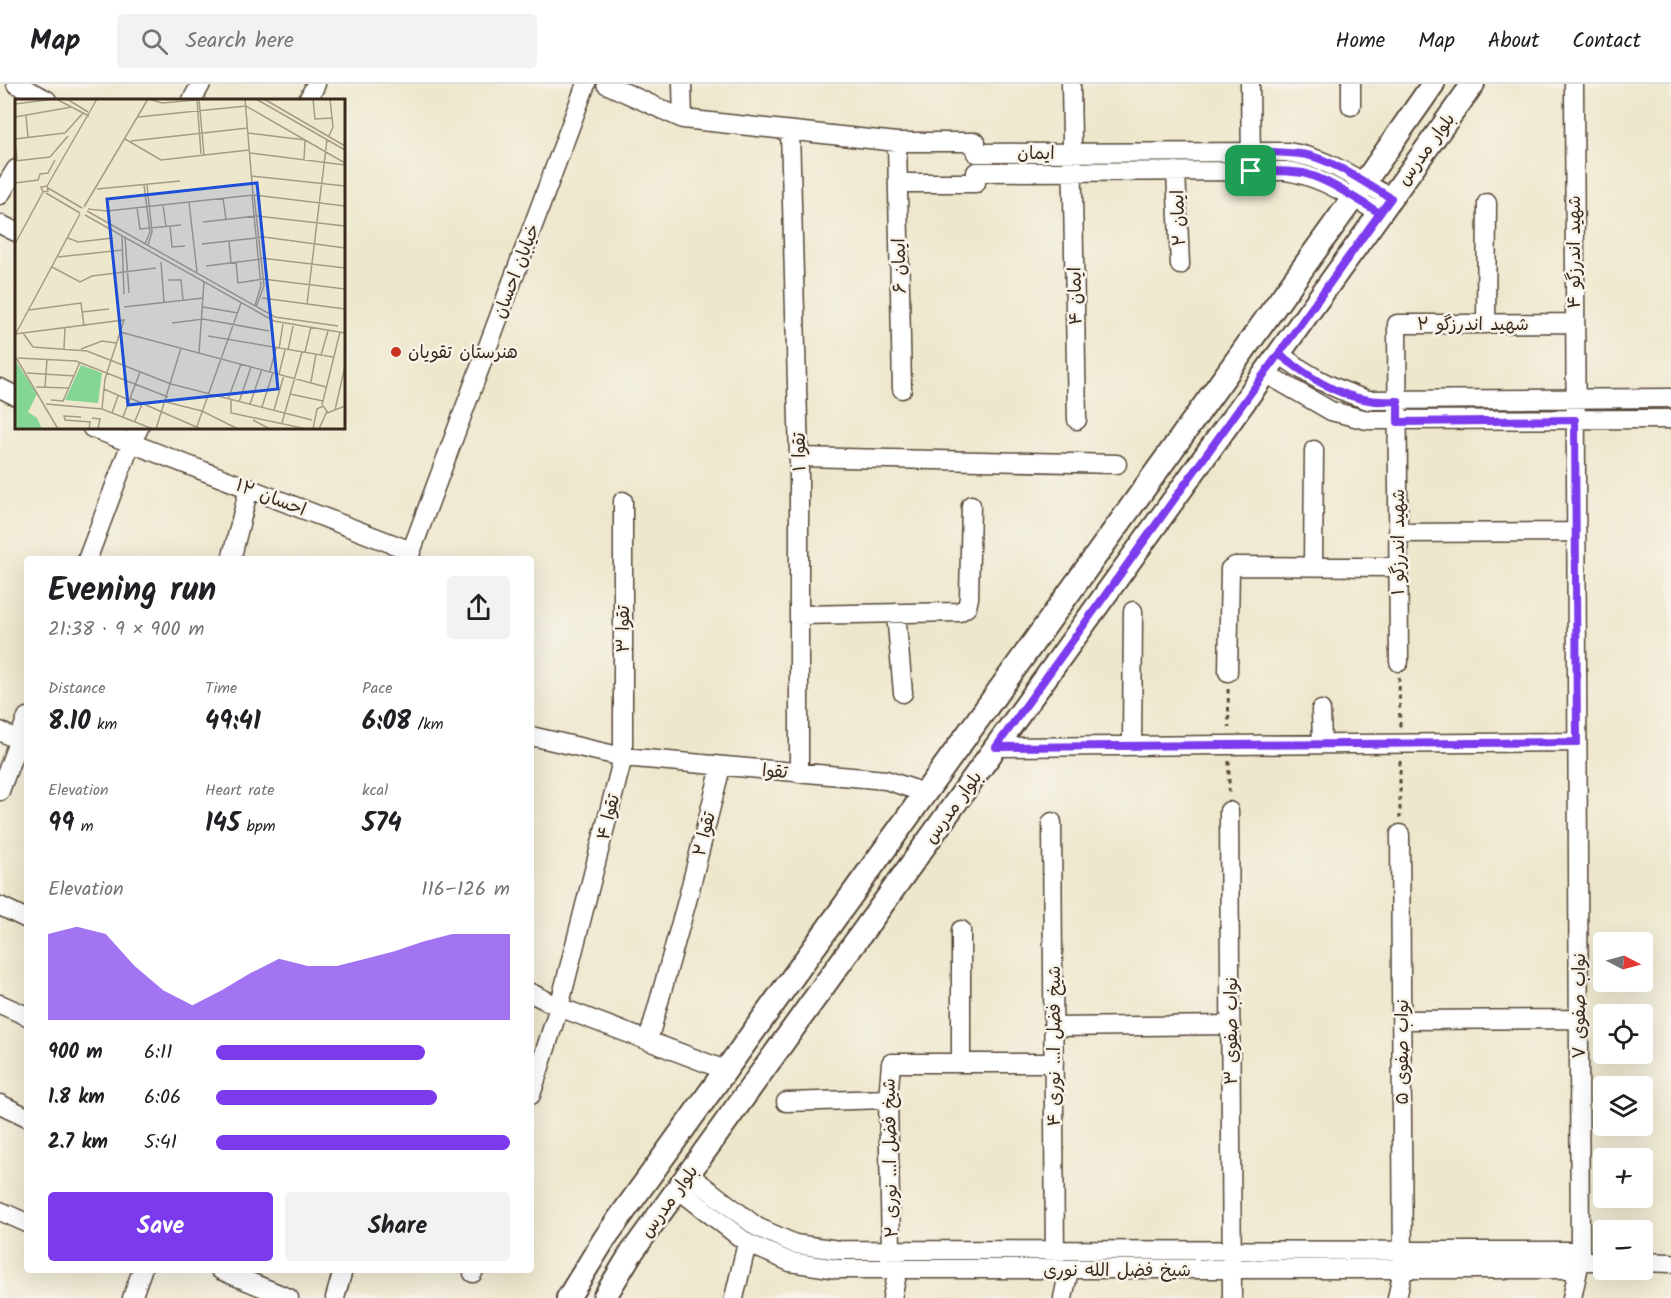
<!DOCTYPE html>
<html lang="en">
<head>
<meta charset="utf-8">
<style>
	body { margin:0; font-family:Kalam,"Playpen Sans Arabic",sans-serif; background:#f2f2f2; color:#202124; height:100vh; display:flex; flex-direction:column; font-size:22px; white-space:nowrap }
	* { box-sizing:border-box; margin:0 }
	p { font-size:20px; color:#757577 }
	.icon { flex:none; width:33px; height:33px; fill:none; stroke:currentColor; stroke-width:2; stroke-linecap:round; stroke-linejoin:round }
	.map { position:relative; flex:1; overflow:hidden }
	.sheet { position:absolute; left:24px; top:472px; width:510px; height:717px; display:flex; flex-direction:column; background:#fff; border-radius:6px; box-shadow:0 6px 24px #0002 }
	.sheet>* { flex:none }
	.needle { width:39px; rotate:96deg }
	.controls { position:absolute; left:1593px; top:848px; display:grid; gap:12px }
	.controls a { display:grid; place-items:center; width:60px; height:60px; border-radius:6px; background:#fff; box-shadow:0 6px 24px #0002; font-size:30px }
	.pin { position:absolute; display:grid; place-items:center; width:51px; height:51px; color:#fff; margin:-26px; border-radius:12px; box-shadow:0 3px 9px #0006 }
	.round { display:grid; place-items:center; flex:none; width:63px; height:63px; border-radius:6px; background:#f2f2f2 }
	.headline { display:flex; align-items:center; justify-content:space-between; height:102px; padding:0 24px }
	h1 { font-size:33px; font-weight:700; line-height:45px }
	.metrics { display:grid; grid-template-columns:repeat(3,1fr); gap:9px; height:102px; padding:6px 24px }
	.metrics div { display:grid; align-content:center }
	.metrics b { font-size:26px; font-weight:700 }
	.metrics small { font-size:16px; font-weight:400 }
	.metrics p { font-size:16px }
	.chart { height:168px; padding:12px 24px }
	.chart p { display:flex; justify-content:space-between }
	.chart svg { width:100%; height:108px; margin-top:6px; fill:#7c3aed; opacity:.7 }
	.cta { display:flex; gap:12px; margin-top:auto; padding:12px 24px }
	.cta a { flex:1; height:69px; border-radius:6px; background:#7c3aed; color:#fff; font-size:24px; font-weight:700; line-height:69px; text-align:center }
	.cta a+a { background:#f2f2f2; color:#202124 }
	ul { padding:0 24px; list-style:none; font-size:20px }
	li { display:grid; grid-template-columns:96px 72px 1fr; align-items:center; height:45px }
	li i { height:15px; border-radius:8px; background:#7c3aed }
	header { display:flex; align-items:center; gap:36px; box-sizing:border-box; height:84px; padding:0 30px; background:#fff; border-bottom:2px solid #e0e0e0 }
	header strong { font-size:28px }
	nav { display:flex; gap:33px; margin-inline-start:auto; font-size:21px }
	.search { width:420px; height:54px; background:#f2f2f2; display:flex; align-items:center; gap:15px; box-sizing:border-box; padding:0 21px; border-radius:6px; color:#757577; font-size:22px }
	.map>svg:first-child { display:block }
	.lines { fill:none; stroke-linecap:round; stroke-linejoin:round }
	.minor-casing { stroke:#564638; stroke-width:21 }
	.major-casing { stroke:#564638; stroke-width:26 }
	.path { stroke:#564638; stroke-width:3; stroke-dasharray:4.5 4.5; stroke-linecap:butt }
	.minor { stroke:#fff; stroke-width:18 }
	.major { stroke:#fff; stroke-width:22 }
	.route-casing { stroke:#fff; stroke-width:12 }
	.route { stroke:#7c3aed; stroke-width:8 }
	.poi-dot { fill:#c8321e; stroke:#f7f3e8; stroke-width:2 }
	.labels { text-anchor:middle; stroke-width:5; stroke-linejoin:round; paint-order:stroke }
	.street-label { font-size:18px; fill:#3b2a1e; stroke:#f7f3e8 }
	.poi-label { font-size:18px; fill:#3b2a1e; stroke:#f7f3e8; text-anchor:start }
	.inset-road { fill:none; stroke:#a69b86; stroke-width:1.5 }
	.view { fill:#1d4ed8; fill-opacity:0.15; stroke:#1d4ed8; stroke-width:3 }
	.inset-edge { fill:none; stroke:#3b2a1e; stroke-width:3 }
</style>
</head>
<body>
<header>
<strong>Map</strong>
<div class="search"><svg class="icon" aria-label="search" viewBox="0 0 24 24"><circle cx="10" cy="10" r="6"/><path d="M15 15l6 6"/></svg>Search here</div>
<nav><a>Home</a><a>Map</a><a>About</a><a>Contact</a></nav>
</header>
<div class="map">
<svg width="1671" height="1214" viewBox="0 0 1671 1214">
	<rect width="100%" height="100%" fill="#f7f3e8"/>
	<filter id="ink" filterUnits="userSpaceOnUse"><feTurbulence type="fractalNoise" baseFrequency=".0167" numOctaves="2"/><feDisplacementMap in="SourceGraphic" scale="12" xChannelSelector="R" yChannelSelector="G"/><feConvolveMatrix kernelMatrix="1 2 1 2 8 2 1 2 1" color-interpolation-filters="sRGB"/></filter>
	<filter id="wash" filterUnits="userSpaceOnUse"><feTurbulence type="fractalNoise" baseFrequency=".008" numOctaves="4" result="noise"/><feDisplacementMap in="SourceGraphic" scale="24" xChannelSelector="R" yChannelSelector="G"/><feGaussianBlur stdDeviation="1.35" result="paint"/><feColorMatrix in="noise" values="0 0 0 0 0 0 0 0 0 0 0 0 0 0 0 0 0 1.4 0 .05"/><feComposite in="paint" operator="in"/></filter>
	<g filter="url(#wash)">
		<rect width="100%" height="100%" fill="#ede7cc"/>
	</g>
	<g filter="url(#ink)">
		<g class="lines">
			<g class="minor-casing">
				<path id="minor" d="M16,0L47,16
					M606,0L683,35L897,58H976V69L1287,68C1328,74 1355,94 1391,114
					M682,0L683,35
					M1071,0L1077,336
					M1250,0L1251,79
					M1351,0V22
					M192,16L201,0
					M308,16L316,0
					M790,47L799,373V689
					M897,58L902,305
					M1176,87L1180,181
					M898,99H976V88L1286,87C1321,92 1349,112 1380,129
					M0,111L16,85
					M0,140L16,148
					M1486,240L1487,119
					M1279,270C1311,293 1331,304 1368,316L1671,314
					M1265,289L1331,327L1367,336L1671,335
					M0,304L16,312
					M92,344L411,467
					M799,373L1117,380
					M1398,449L1576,448
					M87,476L131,359L139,344
					M231,476L249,404
					M408,476L586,0
					M1313,482L1314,366
					M896,529L903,609
					M799,531L959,528L967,523L969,514L971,421
					M1399,578L1397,240L1574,239
					M1228,588L1230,485L1235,482L1398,483
					M1321,626L1322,660
					M0,647L27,661
					M531,652L623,673L886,696L925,709
					M1132,662L1133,527
					M996,663L1577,658
					M0,707L27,633
					M1229,727L1232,1214
					M1052,738L1055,1178
					M0,822L27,835
					M531,909L559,923L725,986
					M0,920L27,932
					M1402,936L1579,935
					M1054,943L1231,941
					M648,957L687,817L721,683
					M961,978V846
					M531,1011L559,923L623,673V417
					M786,1018L888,1015
					M0,1020L27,1033
					M688,1090L757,1143L795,1160L839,1166L1580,1167
					M678,1105L747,1159L790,1178L837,1185H1578
					M0,1127L27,1139
					M1580,1177H1604
					M1642,1178L1671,1179
					M220,1186L289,1214
					M473,1189L474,1186
					M132,1214L142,1186
					M335,1214L343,1186
					M734,1214L747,1159
					M892,1214L898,1186L891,1165L888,1015L891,979H1054
					M1063,1214L1069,1186
					M1397,1214L1403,1186L1400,750
					M1572,1214L1580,1177V1167L1574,0"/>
			</g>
			<g class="major-casing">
				<path id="major" d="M568,1214L605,1154L1364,99L1433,0
					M604,1214L630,1171L1473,0"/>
			</g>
			<path class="path" d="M1399,593L1400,644
				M1228,605L1229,643
				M1229,677V709
				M1400,677V734"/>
			<use href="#minor" class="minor"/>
			<use href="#major" class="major"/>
		</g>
	</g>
	<g class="lines" filter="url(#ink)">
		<g class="route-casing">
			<path id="route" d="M1251,87C1268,87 1286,86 1303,89C1328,95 1357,116 1380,129L1279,270C1305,290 1336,312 1369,316C1379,318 1388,317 1398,317V338L1575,336L1577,658L996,663L1380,129L1391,114C1366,100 1335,77 1307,71C1288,68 1269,68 1251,68V87"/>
		</g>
		<use href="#route" class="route"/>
	</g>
	<circle class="poi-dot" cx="396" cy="268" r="6"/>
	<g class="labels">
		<g class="street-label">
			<text transform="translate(1426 65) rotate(-54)" y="6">بلوار مدرس</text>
			<text x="1036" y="75">ایمان</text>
			<text transform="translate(1178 134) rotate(-92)" y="6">ایمان ۲</text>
			<text transform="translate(1574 168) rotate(-90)" y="6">شهید اندرزگو ۴</text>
			<text transform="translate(899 182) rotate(-91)" y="6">ایمان ۶</text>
			<text transform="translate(516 187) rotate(-69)" y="6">خیابان احسان</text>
			<text transform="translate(1075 212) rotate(-91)" y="6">ایمان ۴</text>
			<text x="1473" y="246">شهید اندرزگو ۲</text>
			<text transform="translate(799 368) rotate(-91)" y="6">تقوا ۱</text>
			<text transform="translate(271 413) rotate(21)" y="6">احسان ۱۲</text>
			<text transform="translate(1398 458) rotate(-90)" y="6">شهید اندرزگو ۱</text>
			<text transform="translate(623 545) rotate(-90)" y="6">تقوا ۳</text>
			<text transform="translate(775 687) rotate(4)" y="6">تقوا</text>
			<text transform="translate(953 723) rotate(-54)" y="6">بلوار مدرس</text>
			<text transform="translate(608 733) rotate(-76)" y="6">تقوا ۴</text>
			<text transform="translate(704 750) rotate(-76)" y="6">تقوا ۲</text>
			<text transform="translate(1579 922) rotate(-90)" y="6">نواب صفوی ۷</text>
			<text transform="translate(1231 947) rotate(-90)" y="6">نواب صفوی ۳</text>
			<text transform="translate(1054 962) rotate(-90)" y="6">شیخ فضل ا... نوری ۴</text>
			<text transform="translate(1402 968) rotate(-90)" y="6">نواب صفوی ۵</text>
			<text transform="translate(890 1074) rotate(-91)" y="6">شیخ فضل ا... نوری ۲</text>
			<text transform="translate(669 1117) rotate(-54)" y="6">بلوار مدرس</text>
			<text x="1117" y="1192">شیخ فضل الله نوری</text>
		</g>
		<g class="poi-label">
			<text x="408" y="274">هنرستان تقویان</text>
		</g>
	</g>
	<g transform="translate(15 15)">
		<rect width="330" height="330" fill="#ede7cc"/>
		<path d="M0,261L22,295L13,313L22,319L27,330H0ZM66,266L87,274L83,304L50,301Z" fill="#85d595"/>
		<path class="inset-road" d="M41,0L74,17M52,0L73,13M134,0L147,4L182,1M182,0L186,55M184,0L189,56M230,0L238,96M241,0L330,51M249,0L330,47M298,0L300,20L317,19M0,5L40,0M11,17L13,38M0,18L57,8M123,18L231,7L330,64M50,34L68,14M233,34L290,41L289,61M314,37L318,28L315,0M0,40L50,34M110,40L146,61L234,51M0,41L2,61M116,42L233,29M235,54L330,66M35,58L53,37M0,62L35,58M237,77L330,87M0,84L23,81L25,75L33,74L40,61M129,86L135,133L130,145M132,86L137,133L133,146M32,87L82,0M33,89L67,109M82,90L165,82M31,94L65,114M237,96L246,187L240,206M239,96L249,187L241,208M208,99L211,121M174,103L182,173M148,106L151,128M69,108L133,0M122,109L125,130L166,126M73,110L92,112L238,96L330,107M72,112L260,218L323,227M70,116L259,222L330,234M188,123L242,117L330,127M155,127L157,148L170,147M107,137L109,195M110,138L114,194M53,139L63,143L98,139M214,142L216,164M0,145L28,93L26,88L32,87L33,92L28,93M187,145L249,138L330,149M43,158L108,151M246,159L330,169M146,163L149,203M221,163L223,184L248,180L330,190M191,167L246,160M37,168L65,183L77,177L141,169M153,181H166L168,201M247,199L330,210M292,205L312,41M109,208L188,199M188,208L223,214M14,211L66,204L69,227M67,213L94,210M157,224L188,220L254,232M105,233L311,288M8,234L18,248L72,252L156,285L297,321M0,235L109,221L90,280L87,310M0,236L65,115M193,237L318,258M49,250L50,229M66,250L87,242L101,244M264,250L268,225M273,251L278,227M290,253L296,228M184,254L189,183M306,256L313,232M0,257L43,330M3,259L61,262L153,298M255,272L261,249M12,274L60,277M264,275L270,251M296,283L301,255M21,288L54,289M30,288L32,261M89,290L114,301M275,295L308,302M115,299L186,330M213,300L226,265M36,301L48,302L65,263M216,301V314L292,330M151,303L187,312L223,330M224,303L236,268M31,305L87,310L138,330M235,305L247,270M307,306L325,233M247,308L258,273M259,311L269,276M320,311L330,267M97,314L103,297M312,314L330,307M66,318L49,317L50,321L75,323L74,330M108,318L125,273M77,319L85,320L83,330M238,321L255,330M120,322L127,305M267,324L287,253M141,330L166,249M181,330L226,204M298,330L302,310L308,307L312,312L304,330"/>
		<path class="view" d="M242,84L263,290L113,306L92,100Z"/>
		<rect width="330" height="330" class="inset-edge"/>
	</g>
</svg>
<div class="controls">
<a><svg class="needle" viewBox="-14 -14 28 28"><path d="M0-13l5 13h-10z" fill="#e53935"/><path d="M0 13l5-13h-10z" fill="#757577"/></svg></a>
<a><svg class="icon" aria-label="locate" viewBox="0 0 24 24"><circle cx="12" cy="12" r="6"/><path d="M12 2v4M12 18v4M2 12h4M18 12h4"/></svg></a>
<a><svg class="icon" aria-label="layers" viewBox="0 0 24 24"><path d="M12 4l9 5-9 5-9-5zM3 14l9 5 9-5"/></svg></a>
<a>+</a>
<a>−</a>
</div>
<div class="pin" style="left:1251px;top:87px;background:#1e9e55"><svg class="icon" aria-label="arrive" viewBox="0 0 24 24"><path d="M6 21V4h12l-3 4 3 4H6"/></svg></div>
<section class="sheet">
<div class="headline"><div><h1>Evening run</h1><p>21:38 · 9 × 900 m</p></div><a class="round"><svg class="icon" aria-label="share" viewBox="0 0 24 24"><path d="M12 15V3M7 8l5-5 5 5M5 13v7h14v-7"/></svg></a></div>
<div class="metrics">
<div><p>Distance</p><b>8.10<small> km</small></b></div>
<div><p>Time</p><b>49:41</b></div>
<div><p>Pace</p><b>6:08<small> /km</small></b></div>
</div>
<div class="metrics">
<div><p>Elevation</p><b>99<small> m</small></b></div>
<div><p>Heart rate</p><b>145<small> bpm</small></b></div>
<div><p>kcal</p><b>574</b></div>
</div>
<div class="chart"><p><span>Elevation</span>116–126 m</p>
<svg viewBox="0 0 160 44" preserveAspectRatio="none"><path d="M0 44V9L10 6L20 9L30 22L40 32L50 38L60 32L70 25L80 19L90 22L100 22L110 19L120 16L130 12L140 9L150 9L160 9V44z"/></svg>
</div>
<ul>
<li><b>900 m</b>6:11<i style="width:71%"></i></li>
<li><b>1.8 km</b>6:06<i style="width:75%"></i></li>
<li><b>2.7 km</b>5:41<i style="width:100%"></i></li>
</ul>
<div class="cta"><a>Save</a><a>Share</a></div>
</section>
</div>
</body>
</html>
